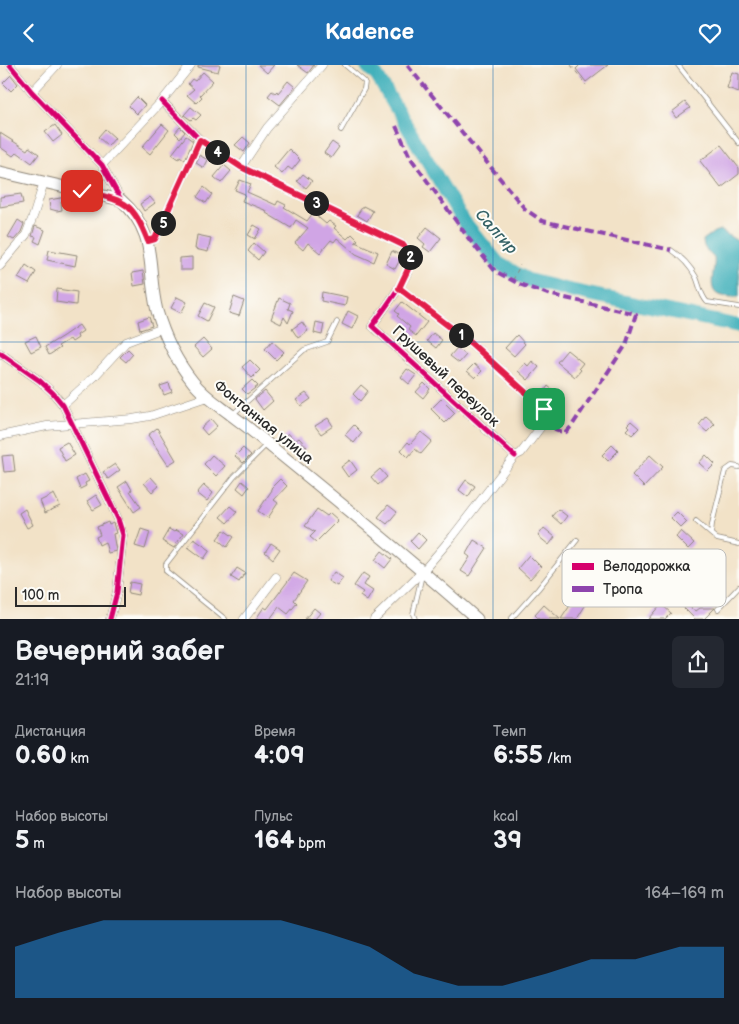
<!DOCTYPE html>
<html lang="ru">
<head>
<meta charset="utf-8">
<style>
	body { margin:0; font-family:"Balsamiq Sans",sans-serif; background:#242831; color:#f1f3f6; height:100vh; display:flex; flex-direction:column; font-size:19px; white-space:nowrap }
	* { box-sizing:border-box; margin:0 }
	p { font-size:16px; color:#9ea1a6 }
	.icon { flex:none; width:28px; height:28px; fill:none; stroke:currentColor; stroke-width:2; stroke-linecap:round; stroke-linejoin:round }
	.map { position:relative; height:554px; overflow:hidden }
	.sheet { display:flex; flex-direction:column; background:#171b24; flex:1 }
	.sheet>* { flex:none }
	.scale { position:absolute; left:15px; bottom:12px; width:111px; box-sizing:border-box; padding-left:5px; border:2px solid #2b2b2b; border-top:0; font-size:14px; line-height:18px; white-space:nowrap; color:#2b2b2b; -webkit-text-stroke:4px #fdfcf7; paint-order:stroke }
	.pin { position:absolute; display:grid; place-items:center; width:42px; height:42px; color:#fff; margin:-21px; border-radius:10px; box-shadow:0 2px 8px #0006 }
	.km { position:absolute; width:25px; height:25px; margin:-12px; border-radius:50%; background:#222; color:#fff; font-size:14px; line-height:25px; text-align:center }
	.round { display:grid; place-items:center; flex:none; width:52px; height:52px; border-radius:8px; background:#242831 }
	.headline { display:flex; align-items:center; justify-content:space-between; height:85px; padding:0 15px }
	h1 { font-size:28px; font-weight:600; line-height:38px }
	.metrics { display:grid; grid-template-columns:repeat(3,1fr); gap:8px; height:85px; padding:5px 15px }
	.metrics div { display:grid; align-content:center }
	.metrics b { font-size:25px; font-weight:600 }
	.metrics small { font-size:14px; font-weight:400 }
	.metrics p { font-size:14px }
	.chart { height:140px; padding:10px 15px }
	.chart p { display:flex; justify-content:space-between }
	.chart svg { width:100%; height:90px; margin-top:5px; fill:#1f6fb2; opacity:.7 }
	header { display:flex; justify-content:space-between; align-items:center; height:65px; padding:0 15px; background:#1f6fb2; color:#fff; font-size:22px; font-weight:600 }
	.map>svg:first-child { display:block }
	.water { fill:#42b1bb; stroke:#366e73 }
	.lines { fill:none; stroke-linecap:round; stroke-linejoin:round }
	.river { stroke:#42b1bb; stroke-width:14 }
	.building { fill:#d0a5e5 }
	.service-casing { stroke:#8e8679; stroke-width:5.5 }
	.minor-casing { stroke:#8e8679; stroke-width:9 }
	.secondary-casing { stroke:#8e8679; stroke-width:13 }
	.path { stroke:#8e8679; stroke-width:1; stroke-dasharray:4 4; stroke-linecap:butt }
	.service { stroke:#fff; stroke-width:4 }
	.minor { stroke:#fff; stroke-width:8 }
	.secondary { stroke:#fff; stroke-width:11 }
	.quiet { stroke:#8e44ad; stroke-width:4; stroke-dasharray:8 4; stroke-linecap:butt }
	.cycleway-casing { stroke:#fdfcf7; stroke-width:8 }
	.cycleway { stroke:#d6006c; stroke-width:5 }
	.route-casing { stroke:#fff; stroke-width:10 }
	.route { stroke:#e11d48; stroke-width:6 }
	.grid { fill:none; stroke:#1f6fb2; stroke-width:1; stroke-opacity:0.55 }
	.labels { text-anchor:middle; stroke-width:4; stroke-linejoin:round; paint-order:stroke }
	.street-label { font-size:15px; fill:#2b2b2b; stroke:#fdfcf7 }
	.water-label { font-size:16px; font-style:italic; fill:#346165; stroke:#fdfcf7 }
	.key { fill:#fdfcf7; stroke:#bebdba; stroke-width:1 }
	.key-label { font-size:14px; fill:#2b2b2b }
</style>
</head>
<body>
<header><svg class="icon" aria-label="back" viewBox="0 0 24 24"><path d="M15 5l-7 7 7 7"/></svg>Kadence<svg class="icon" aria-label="heart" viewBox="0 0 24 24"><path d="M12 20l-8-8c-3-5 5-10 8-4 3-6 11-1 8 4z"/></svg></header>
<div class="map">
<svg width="739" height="554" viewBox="0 0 739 554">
	<rect width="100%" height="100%" fill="#fdfcf7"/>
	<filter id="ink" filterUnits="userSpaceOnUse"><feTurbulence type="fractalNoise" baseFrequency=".02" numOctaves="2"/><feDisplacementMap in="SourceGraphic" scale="10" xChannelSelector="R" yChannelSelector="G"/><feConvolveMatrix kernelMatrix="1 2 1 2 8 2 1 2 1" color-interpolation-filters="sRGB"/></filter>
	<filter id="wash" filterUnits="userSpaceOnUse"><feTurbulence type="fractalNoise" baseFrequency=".0096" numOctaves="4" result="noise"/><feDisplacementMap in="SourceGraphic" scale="20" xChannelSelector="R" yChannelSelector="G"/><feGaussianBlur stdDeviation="1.12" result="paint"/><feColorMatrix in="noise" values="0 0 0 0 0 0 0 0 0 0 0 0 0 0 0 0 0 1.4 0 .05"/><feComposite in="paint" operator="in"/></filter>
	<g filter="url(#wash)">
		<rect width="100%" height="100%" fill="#f2e2c7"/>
		<path class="water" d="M720,165L739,177V232C733,232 725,232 719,230C706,225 716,203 714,193C709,188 703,184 703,175L714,167Z"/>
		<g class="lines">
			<path class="river" d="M366,0L377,11L462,154L498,198L528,215L560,223L739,261"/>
		</g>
		<g id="blocks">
			<path class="building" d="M198,0H220L218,7L198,2Z
				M258,0H274L267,8Z
				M297,0H314L308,8Z
				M580,0H608L586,17L576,4Z
				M203,7L213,16L200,30L202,32L196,38L187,30L194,24L188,19L192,14L195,16Z
				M732,7L739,9V27L727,23Z
				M11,10L18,19L11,26L3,18Z
				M288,16L295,22L280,40L268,31L272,26L275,28L277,26L278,28Z
				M137,32L145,40L137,49L129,41Z
				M685,37L690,43L676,53L672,47Z
				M191,42L201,50L196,55L193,53L191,55L184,50Z
				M162,59L169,65L150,89L142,82Z
				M55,60L62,70L53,77L45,67Z
				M180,62L185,67L180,73L175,68Z
				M105,64L115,73L108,81L98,72Z
				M0,68L27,85L29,82L39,89L32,98L17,87L13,91L0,82Z
				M186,71L193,76L185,95L180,91L179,94L172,89Z
				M243,72L250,78L244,87L235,80Z
				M332,77L339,82L331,93L324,88Z
				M721,80L739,103V109L721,123L700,96Z
				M289,84L300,95L292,105L288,102L282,109L274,102Z
				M199,90L208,95L204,103L196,98Z
				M224,100L231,106L221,118L214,112Z
				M303,109L312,116L306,123L297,116Z
				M240,115L251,119L247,127L276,140L278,136L286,140L284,142L307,156L313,148L326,159L329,156L336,161L334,163L347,174L352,169L358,175L355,177L378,187L374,197L356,189L337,173L334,177L331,175L320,188L308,178L303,185L295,178L308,163L296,155L291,163L266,148L267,146L242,136L245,129L235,125Z
				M204,122L212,129L206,138L197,132Z
				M21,129L23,138L0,142V132Z
				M66,130L87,135L85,143L61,137L62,145L57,146L50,144L49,135L66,132Z
				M150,132L155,138L144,146L140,139Z
				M363,141L373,146L367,156L357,150Z
				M18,155L24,159L21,167L14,175L8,172Z
				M254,160L261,164L255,174L248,170Z
				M35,161L45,165L40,179L34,176L36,172L32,171Z
				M427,162L441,173L430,187L423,182L425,179L418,173Z
				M197,170L211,173L208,187L195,184Z
				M254,178L264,187L258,195L248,186Z
				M49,185L77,190L75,201L47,195Z
				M392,186L402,191L395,204L386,199Z
				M192,192V205H180V193Z
				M26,200L36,207L29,219L18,213Z
				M143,206L145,219L134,221L132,208Z
				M57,224L77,227L76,240L56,237Z
				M322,227L347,232L345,241L321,236Z
				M177,232L187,237L181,248L171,243Z
				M234,232L244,236L239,251L229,248Z
				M279,233L290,238L288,244L293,246L288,258L284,252L281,259L271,254Z
				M402,237L427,257L416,271L408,265L410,262L397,251L399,249L395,246Z
				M205,238L214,242L207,256L198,251Z
				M348,246L358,251L352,264L342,259Z
				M149,252L152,261L140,265L138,256Z
				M302,257L308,266L298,273L292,264Z
				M316,257L324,259L322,270L314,268Z
				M79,260L83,266L77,270L78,273L72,277L70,274L58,281L60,283L49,290L45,282L63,271Z
				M433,268L442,275L436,283L427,276Z
				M517,270L525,279L514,291L505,283Z
				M36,271L41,282L31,287L25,276Z
				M203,274L212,284L203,292L194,282Z
				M272,276L284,287L276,295L265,284Z
				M457,283L466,290L459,298L450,291Z
				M128,284L133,289L126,297L120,292Z
				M567,285L583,298L579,303L581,305L575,312L557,297Z
				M250,295L260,305L252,313L242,302Z
				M532,296L539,302L528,315L518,306L525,298L528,301Z
				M474,299L482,306L475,313L467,306Z
				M407,304L416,310L409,319L401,312Z
				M252,315L258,321L247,329L242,324Z
				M169,318L172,327L164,330L160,321Z
				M424,318L430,324L423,333L416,327Z
				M361,320L368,326L360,336L353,329Z
				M548,321L554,326L551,330L554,331L548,338L540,332Z
				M265,326L273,336L263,345L255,334Z
				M306,328L311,334L301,341L296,335Z
				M441,334L455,348L445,358L431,344Z
				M706,351L715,359L707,367L699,360Z
				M328,353L333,361L321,369L315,361Z
				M211,354L217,361L207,370L201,363Z
				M631,356L639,363L632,370L626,365L629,362L627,360Z
				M354,360L362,368L354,378L345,370Z
				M157,363L176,395L168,400L148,370Z
				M421,367L432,376L421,389L415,384L408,392L401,385L408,377L410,379Z
				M288,368L295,376L299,373L307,382L298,389L288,378L284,382L280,377Z
				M67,377L75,390L65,396L58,382Z
				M612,380L618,386L608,396L602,390Z
				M243,383L251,390L243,398L235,391Z
				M13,390L15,406L4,407L2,391Z
				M212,390L225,401L216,411L204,399Z
				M650,390L663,402L644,422L632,410Z
				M706,390L715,399L708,406L699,398Z
				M350,395L357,405L348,412L341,402Z
				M115,399L120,405L108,414L103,407Z
				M380,404L387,412L378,420L371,412Z
				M85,409L89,416L85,418L86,421L80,424L76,414Z
				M151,412L159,421L152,427L144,418Z
				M280,414L287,421L274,435L278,438L268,453L258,446L272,425L271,423Z
				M466,415L475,421L468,432L459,425Z
				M127,416L132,425L130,426L141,442L134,447L118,422Z
				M242,416L249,422L244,429L237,423Z
				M204,420L213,428L207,436L197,428Z
				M54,429L60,441L45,448L40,436Z
				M96,430L102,440L93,445L87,436Z
				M388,440L397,447L387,459L378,452Z
				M230,441L237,447L227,458L220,452Z
				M25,444L33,460L27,463L19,448Z
				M317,444L327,451L330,448L338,455L316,477L310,472L315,467L305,461Z
				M558,444L567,451L561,459L552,451Z
				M677,447L687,457L681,463L671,453Z
				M108,457L109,460L113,458L116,468L113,469L116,486L108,488L105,477L99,480L96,472L100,470L97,462Z
				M544,463L555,472L549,480L538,471Z
				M141,464L150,467L145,484L135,481Z
				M169,464L174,467L176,465L183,469L174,483L162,476Z
				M224,465L234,472L227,482L217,474Z
				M681,466L694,478L688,484L676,472Z
				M418,467L426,475L418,484L410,476Z
				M194,474L210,485L204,494L188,482Z
				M474,475L487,483L469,511L461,506L470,492L466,489Z
				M271,478L280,484L273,494L265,487Z
				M636,485L671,520L675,516L685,526L680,531L692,543L691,544L696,546L700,543H715L704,554H695L631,490Z
				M382,486L392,494L385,503L375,495Z
				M529,490L541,502L530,514L518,503Z
				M237,503L245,508L239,517L231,512Z
				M334,507L343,513L337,521L328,516Z
				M294,508L307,516L294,535L297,538L288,549L279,542L270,554H256L264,542L267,544Z
				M363,508L369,512L364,520L373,526L367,536L360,531L363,527L354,521Z
				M130,517L140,519L138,530L128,528Z
				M581,524L591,531L577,554H561Z
				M661,539L671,548L665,554H648Z
				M544,540L560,554H539L535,550Z
				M314,543L320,548L315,554H305Z"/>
		</g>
	</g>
	<g filter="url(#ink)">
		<use href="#blocks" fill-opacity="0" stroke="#8e8679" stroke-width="1"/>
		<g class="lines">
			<g class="service-casing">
				<path id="service" d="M678,0L739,78
					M341,65L364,24L365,17L345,0
					M671,185C680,191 690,201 696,212C700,221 700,229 707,237L739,242
					M233,349L304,285L327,277L337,257
					M739,402L732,401L725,406L712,459L711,469L717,474L739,479
					M696,456L711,469
					M718,544L739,522
					M225,554L166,506V499L234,412L266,380
					M415,554L413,549L422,510
					M511,554L538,524L577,475"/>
			</g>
			<g class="minor-casing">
				<path id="minor" d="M10,0L32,27L102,100L121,135
					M32,27L57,0
					M162,36L200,75L241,102L403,180C407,185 412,191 411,197C409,212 382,247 372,261L515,391
					M102,100L162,36L191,0
					M241,102L267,63L322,0
					M148,176L155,174L200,75
					M0,201L26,170L34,149L44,117
					M0,288L40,316L53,328L63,340L118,454L123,470L117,527L110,554
					M63,340L94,312L126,277L163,263
					M0,371L47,361L132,354L150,351L207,332
					M244,554L276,512
					M374,554L423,506L453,471L515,391L521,388L543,359L545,352L544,344L471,278L399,223"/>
			</g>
			<g class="secondary-casing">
				<path id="secondary" d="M0,107L121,135C159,169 146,202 157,246C164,270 177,297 193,317C203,330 217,339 230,349C245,360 260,372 274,384C343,440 411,495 477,554"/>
			</g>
			<path class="path" d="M571,0L586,20
				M513,215L520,200"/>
			<use href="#service" class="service"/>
			<use href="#minor" class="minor"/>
			<use href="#secondary" class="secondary"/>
			<path class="quiet" d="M407,0L525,144L542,156L671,185
				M396,61L410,92L469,174L495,206L519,219L548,229L636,249L626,280L571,362L565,368L543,359"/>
			<g class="cycleway-casing">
				<path id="cycleway" d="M10,0L32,27L102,100L121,135
					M162,36L200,75L241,102L403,180C407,185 412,191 411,197C409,212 382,247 372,261L515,391
					M0,288L40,316L53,328L63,340L118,454L123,470L117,527L110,554"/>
			</g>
			<use href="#cycleway" class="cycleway"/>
		</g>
	</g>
	<g class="lines" filter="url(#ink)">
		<g class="route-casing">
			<path id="route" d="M82,126C123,136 132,134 148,176L155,174L200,75L241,102L403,180L407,185L411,198L399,223L471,278L544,344"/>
		</g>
		<use href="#route" class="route"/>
	</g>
	<path class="grid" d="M246,0V554M493,0V554M0,277H739"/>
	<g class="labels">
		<g class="street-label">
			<text transform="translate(446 311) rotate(43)" y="5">Грушевый переулок</text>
			<text transform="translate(264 357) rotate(39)" y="5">Фонтанная улица</text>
		</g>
		<g class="water-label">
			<text transform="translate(497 166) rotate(48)" y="6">Салгир</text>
		</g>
	</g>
	<rect x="562" y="484" width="164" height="58" rx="8" class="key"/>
	<rect x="572" y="498" width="22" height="7" fill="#d6006c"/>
	<rect x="572" y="521" width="22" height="6" fill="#8e44ad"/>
	<g class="key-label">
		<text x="603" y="506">Велодорожка</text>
		<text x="603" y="529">Тропа</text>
	</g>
</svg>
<div class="scale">100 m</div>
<div class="pin" style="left:544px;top:344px;background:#1e9e55"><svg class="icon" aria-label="arrive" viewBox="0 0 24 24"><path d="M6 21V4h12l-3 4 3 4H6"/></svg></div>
<div class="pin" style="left:82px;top:126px;background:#d93025"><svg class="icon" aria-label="check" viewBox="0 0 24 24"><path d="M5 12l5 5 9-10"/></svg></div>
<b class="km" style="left:461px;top:270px">1</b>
<b class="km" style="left:410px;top:192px">2</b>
<b class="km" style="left:316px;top:138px">3</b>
<b class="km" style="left:217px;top:87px">4</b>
<b class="km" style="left:163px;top:158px">5</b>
</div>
<section class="sheet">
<div class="headline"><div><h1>Вечерний забег</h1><p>21:19</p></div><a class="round"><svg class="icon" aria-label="share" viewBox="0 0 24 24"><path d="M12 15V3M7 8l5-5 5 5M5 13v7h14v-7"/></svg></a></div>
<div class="metrics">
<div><p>Дистанция</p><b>0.60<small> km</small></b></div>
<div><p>Время</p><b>4:09</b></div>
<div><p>Темп</p><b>6:55<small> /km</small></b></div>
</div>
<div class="metrics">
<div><p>Набор высоты</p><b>5<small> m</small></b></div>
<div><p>Пульс</p><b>164<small> bpm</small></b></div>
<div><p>kcal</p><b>39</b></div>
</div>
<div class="chart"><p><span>Набор высоты</span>164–169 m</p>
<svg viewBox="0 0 160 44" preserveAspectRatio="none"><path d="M0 44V19L10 12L20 6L30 6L40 6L50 6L60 6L70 12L80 19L90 32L100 38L110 38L120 32L130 25L140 25L150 19L160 19V44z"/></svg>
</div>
</section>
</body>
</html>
